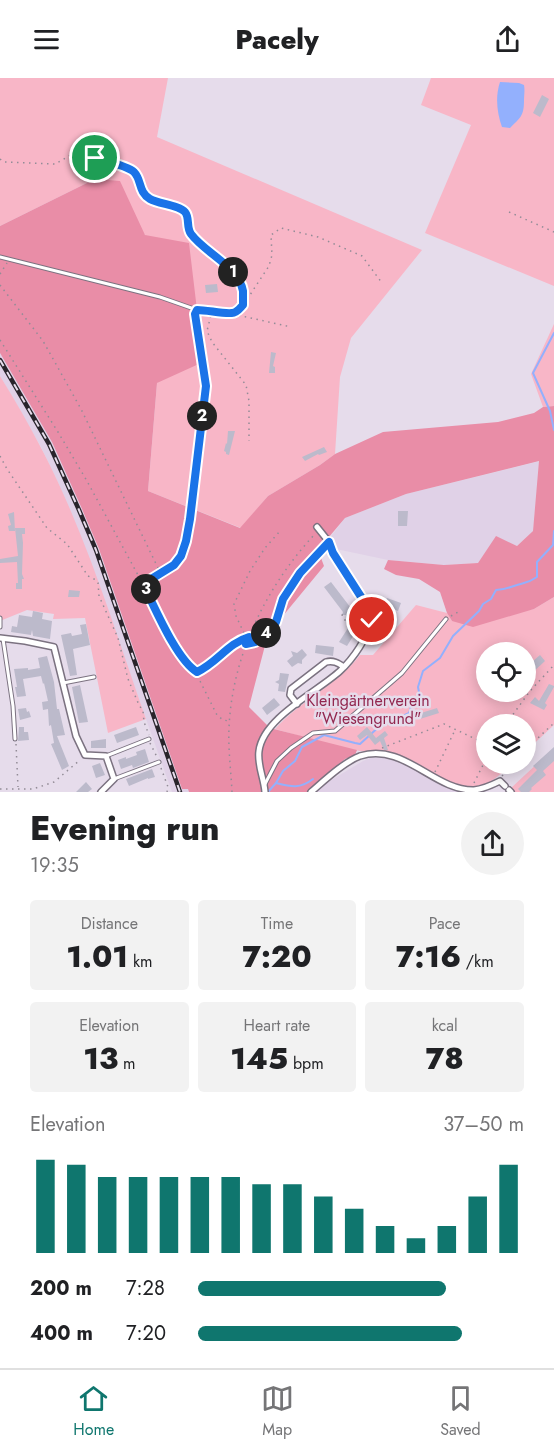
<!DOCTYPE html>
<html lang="en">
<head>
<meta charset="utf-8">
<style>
	body { margin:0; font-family:Jost,sans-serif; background:#f2f2f2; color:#202124; height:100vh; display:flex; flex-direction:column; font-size:22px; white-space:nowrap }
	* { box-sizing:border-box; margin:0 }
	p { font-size:20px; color:#757577 }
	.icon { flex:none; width:33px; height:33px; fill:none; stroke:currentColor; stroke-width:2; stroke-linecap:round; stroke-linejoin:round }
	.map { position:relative; height:714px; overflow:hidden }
	.drawer { display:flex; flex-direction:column; background:#fff; flex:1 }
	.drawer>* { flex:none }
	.controls { position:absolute; left:476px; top:564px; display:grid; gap:12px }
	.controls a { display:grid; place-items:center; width:60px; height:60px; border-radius:50%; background:#fff; box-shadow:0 3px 15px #0003; font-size:30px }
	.pin { position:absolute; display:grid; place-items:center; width:51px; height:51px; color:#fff; margin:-26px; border:3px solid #fff; border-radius:50%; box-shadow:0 2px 6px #0007 }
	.km { position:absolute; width:30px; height:30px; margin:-15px; border-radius:50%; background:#222; color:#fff; font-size:16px; line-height:30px; text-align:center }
	.round { display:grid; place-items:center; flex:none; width:63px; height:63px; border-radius:32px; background:#f2f2f2 }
	.head { display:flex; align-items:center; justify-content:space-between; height:102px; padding:0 30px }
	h1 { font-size:33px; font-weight:800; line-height:45px }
	.stats { display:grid; grid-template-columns:repeat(3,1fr); gap:9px; height:102px; padding:6px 30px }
	.stats div { display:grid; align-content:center; border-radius:6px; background:#f2f2f2; text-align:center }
	.stats b { font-size:30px; font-weight:800 }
	.stats small { font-size:16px; font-weight:400 }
	.stats p { font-size:16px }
	.chart { height:168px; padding:12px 30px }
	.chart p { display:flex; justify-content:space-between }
	.chart svg { width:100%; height:108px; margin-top:6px; stroke:#0f766e; stroke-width:6 }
	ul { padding:0 30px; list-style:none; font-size:20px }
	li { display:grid; grid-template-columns:96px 72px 1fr; align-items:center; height:45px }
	li i { height:15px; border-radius:8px; background:#0f766e }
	header { display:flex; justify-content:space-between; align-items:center; height:78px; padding:0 30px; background:#fff; font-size:27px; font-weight:800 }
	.tabs { display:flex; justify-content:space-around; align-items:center; height:84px; border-top:2px solid #e0e0e0; background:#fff; font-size:16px; color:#757577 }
	.tabs a { display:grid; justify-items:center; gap:3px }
	.tabs .on { color:#0f766e }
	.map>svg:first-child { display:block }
	.built { fill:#e0d1e7 }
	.green { fill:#f8b6c7; fill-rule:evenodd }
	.forest { fill:#e98da7 }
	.water { fill:#93b0fd }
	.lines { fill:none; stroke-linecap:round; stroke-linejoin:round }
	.stream { stroke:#93b0fd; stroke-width:2 }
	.building { fill:#bcbacb }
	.service-casing { stroke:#7b7280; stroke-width:5 }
	.minor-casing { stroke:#7b7280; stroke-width:8 }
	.path { stroke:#938c97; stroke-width:1.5; stroke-dasharray:1.5 4.5; stroke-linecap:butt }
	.service { stroke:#fff; stroke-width:3 }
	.minor { stroke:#fff; stroke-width:5 }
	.rail-casing { stroke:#29242b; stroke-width:4.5 }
	.rail { stroke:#e6dceb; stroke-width:2; stroke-dasharray:7; stroke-linecap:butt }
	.route-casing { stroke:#fff; stroke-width:12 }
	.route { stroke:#1a73e8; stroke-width:8 }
	.labels { text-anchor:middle; stroke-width:5; stroke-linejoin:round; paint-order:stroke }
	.park-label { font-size:16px; fill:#92274f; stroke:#e6dceb }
</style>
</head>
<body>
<header><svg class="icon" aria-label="menu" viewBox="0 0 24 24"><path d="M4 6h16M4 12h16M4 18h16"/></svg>Pacely<svg class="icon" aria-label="share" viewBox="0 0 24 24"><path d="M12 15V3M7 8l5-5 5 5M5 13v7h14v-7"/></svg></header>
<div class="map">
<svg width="554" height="714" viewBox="0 0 554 714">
	<rect width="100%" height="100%" fill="#e6dceb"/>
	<path class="built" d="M0,275L52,364L82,431L99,471L182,710L188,711L189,714H172L87,475L57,402L41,369L0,298Z
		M540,383L533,453L517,468L496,459L478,485L444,487L388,482L336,471L329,461L345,440L406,416Z
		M370,680H384L395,683L462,714H316L323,707L363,683Z"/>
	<path class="green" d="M0,0H168L157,59L422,172L351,260L340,299L335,376L320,387L268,418L241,450L148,413L157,305L197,232L145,157L95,101L0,148Z
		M431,0H554V208L425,155L471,47L421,27Z
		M554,246V328L543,329L531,296Z
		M0,298C21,332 40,366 57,402C93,479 118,561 146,641L108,655L85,540L53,541L54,536L27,532L0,543Z
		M554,519V647L525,674V646H486V686H512C499,697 488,710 469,709C445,708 419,685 397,677C383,673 369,675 355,672C328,667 301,658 275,651C300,623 337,607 360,577H373L416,527L447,535L452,543L534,531ZM486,574H525V614H486Z
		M554,670V714H515L511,710Z"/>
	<path class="forest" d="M95,101L120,103L145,157L189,165L197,232L195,236L201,285L157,305L148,413L240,450L268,418L320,387L335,376L383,354L498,344L534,335L543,329L554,328V519L534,531L473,549L452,543L447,535L440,514L419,501L396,497L384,491L388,482L444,487L478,485L496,458L517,468L533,453L539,383L406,416L345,440L318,472L324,488L268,556L249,629L270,650L357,672L355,677L345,681L308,714H189L188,711H182L99,471L82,431L52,364L0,275V148Z"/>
	<path class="water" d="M500,4L519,5L524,7C525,13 524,17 524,23C524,38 520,40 510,50L502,49C497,35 495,19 500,4Z"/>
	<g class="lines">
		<path class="stream" d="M554,255L533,295L550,333L554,352
			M276,705C292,709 300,711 313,701
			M268,714L276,705L283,693L295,683L302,669L324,657L355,665L360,666L382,646L397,641L409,635L411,629L418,625L420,619L418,609L423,593L440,580L453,558L479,533L483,526L491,521L496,512C506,512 509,509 517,507C527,504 528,505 537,499V484L553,467L554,453"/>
	</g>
	<path class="building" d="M542,17L549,21L540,39L533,35Z
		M217,206L218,214L206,215L205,207Z
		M271,274L276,275L273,288L275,289V295H269Z
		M228,353H235L229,377L226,376V374L224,373L226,365L227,366Z
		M324,369L327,374L319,377L318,376L305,383L302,379Z
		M398,433H408L407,448H398Z
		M14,434L15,453H9L8,448L11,447L8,436Z
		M15,450H25V456H22L23,465L22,496L24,501H22V511H16V505H18L17,484L0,485V481L18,478Z
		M331,504L357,538L350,543L346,537H342L343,534L324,509Z
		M69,512L80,513L79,519H68Z
		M387,520L401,525L398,533L384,527Z
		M33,533L43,535L42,541L52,543L50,561L33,558L32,552L31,557L11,554L12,548L17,549L19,537L32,539Z
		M86,546L90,567L73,571L77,597L70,598L61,557L71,555L72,558L82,556L80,547Z
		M348,550L355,555L347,568L339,564Z
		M376,552L382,557L377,564L371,560Z
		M316,567L334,569L333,578L315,575Z
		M302,571L307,577L302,582V586L298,585L292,589L287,583L293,578L291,573L297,575Z
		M540,577L545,583L531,596L532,597L528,600L525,596V590Z
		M47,578L54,604L57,631H59L65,657L57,658L69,688L62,692L51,666L54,665L51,647L49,648L48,631L43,632L42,624L48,623L44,605L43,606L41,598L23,601L26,618L17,619L15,609H17L14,591L28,590V592L40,590L38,580Z
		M280,595L289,596L285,614L278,613L279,606L275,604L279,602Z
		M549,606L554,608V609L545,625L547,627L544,632L530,625L535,619L539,623Z
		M80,607L88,644L79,645L72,609Z
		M274,620L280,627L267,637L262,630Z
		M26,630L27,634L29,633L31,639L20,642L18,631Z
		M437,630L439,635L420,641L418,636Z
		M19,649H24V654H28L29,662L18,663Z
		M136,649L139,657L117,665L114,657Z
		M367,649L376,660L385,653L388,657L384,660L388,672H384L380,663L375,667L367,657L360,662L357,658Z
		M106,661V670H91V663Z
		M554,669V683L543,693L546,697L531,710L532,711L529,714H521L518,711L537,692L533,688Z
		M145,671L149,684L133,690L132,687L121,691L118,682L126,679V681L137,677L136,674Z
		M100,685L105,697L96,700L92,688Z
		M152,691L155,699L148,701V700L129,708L126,701Z
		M86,704L92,711L88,714H76Z"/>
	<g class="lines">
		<g class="service-casing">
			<path id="service" d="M0,179L160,219L197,232
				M0,540V549
				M3,561L13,628L15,661
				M63,605L94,599
				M106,678L149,661
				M114,701L159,684
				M265,706L277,683L291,670L313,655L335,653L402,595L446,541"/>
		</g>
		<g class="minor-casing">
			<path id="minor" d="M0,560L25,563L54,569L76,658L85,677L106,678L114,701L101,714
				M297,626L290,617L291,611L326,584C333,582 338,585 344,589
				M509,712L511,714
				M265,714C264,700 257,687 259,673C263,640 317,614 340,593C354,580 367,560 372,542L365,525L333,475L329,464L317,449
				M311,714C325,702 344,684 360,678C404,664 434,713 474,712C484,711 492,707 500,703L505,708"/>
		</g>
		<path class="path" d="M0,81L4,84L55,86L69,78L81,75L131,92C139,98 137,108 143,115C153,127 177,126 185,134C190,140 186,149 191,156C206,176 231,185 241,209C244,214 243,221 243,227C233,239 224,234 209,232
			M509,134L554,154
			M0,196L7,185
			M0,207L43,263L81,331L160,494
			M244,226L269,188L272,177L271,157L281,150L318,159L362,178L382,205
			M203,232H208L211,237L207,253L212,264L246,307L249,323V363
			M233,236L291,249
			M0,262L58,354L87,403L145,510L181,578L198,599L217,637L223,642L229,643
			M0,378L7,391L47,450L67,466L88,498L96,502L98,505L99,518L118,560L128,601L139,627L143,633L144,644L149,657
			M145,510L148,503L174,487L181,478L186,463L190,441L206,308L195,237
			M343,537H342L348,547L360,554
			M451,538L458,534
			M244,555L236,538L234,526L250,493L265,470L280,453
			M247,565L255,564L276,544L283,521L300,495L324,469
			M195,593L197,594C216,585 227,565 248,560
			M506,646L530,613L554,587
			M525,663L527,670
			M150,665L157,679
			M16,666L18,709
			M382,670L444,646L486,666
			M525,672L554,645
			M161,690L168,709L167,714
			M435,694L455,652
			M502,698L513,686
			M474,705L486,681
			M0,711H33L54,704L80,682
			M232,714C231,693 228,671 229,650C232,578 266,509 314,457"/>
		<use href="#service" class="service"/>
		<use href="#minor" class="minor"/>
		<g class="rail-casing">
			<path id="rail" d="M0,282L49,366L79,432L96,472L180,714"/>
		</g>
		<use href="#rail" class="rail"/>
	</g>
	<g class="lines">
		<g class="route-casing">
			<path id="route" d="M95,80C105,83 128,88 134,94C142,102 138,114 150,121C159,126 179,127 185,134C190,140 186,149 191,156C205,175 239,189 243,213C243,217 243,222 243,227C240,230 237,235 232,235C223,236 207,232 197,232L195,236L206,308L190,441L186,463L181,478L174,487L148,503L145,510C156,532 177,582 197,594C217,585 228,565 249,559L246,566L255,564L276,544L283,521L300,495L329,464L333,475L365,525L372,542"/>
		</g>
		<use href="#route" class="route"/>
	</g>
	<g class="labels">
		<g class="park-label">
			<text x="368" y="628">Kleingärtnerverein<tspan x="368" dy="18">"Wiesengrund"</tspan></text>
		</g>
	</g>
</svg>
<div class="controls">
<a><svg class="icon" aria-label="locate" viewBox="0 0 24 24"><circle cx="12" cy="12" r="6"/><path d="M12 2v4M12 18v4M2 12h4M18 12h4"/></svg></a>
<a><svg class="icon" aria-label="layers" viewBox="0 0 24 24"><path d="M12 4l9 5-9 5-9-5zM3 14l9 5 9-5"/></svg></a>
</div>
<div class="pin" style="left:95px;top:80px;background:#1e9e55"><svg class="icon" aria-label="arrive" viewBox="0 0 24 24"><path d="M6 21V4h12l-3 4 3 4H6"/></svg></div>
<div class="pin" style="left:372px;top:542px;background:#d93025"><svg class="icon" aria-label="check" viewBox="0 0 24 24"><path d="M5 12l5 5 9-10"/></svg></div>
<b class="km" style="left:233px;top:194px">1</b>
<b class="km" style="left:202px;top:338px">2</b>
<b class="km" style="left:146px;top:511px">3</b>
<b class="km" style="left:266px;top:555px">4</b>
</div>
<section class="drawer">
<div class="head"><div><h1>Evening run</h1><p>19:35</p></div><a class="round"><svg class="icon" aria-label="share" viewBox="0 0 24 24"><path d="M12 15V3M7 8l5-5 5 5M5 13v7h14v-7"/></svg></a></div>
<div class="stats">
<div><p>Distance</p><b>1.01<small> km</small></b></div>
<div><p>Time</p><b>7:20</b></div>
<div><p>Pace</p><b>7:16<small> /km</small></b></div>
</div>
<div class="stats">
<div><p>Elevation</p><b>13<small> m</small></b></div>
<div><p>Heart rate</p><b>145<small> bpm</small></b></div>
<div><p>kcal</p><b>78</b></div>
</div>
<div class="chart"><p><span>Elevation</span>37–50 m</p>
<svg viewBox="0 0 160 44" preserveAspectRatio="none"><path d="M5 44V6M15 44V8M25 44V13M35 44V13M45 44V13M55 44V13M65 44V13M75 44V16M85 44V16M95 44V21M105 44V26M115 44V33M125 44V38M135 44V33M145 44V21M155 44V8"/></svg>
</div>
<ul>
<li><b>200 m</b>7:28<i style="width:76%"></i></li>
<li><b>400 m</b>7:20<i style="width:81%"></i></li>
</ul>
</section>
<nav class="tabs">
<a class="on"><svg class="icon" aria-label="home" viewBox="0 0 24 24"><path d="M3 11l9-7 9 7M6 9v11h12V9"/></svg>Home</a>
<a><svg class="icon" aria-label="map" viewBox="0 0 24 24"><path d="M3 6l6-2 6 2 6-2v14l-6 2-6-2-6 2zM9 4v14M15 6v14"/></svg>Map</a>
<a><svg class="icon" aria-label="saved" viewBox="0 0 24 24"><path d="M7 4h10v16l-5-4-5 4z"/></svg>Saved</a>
</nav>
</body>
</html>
